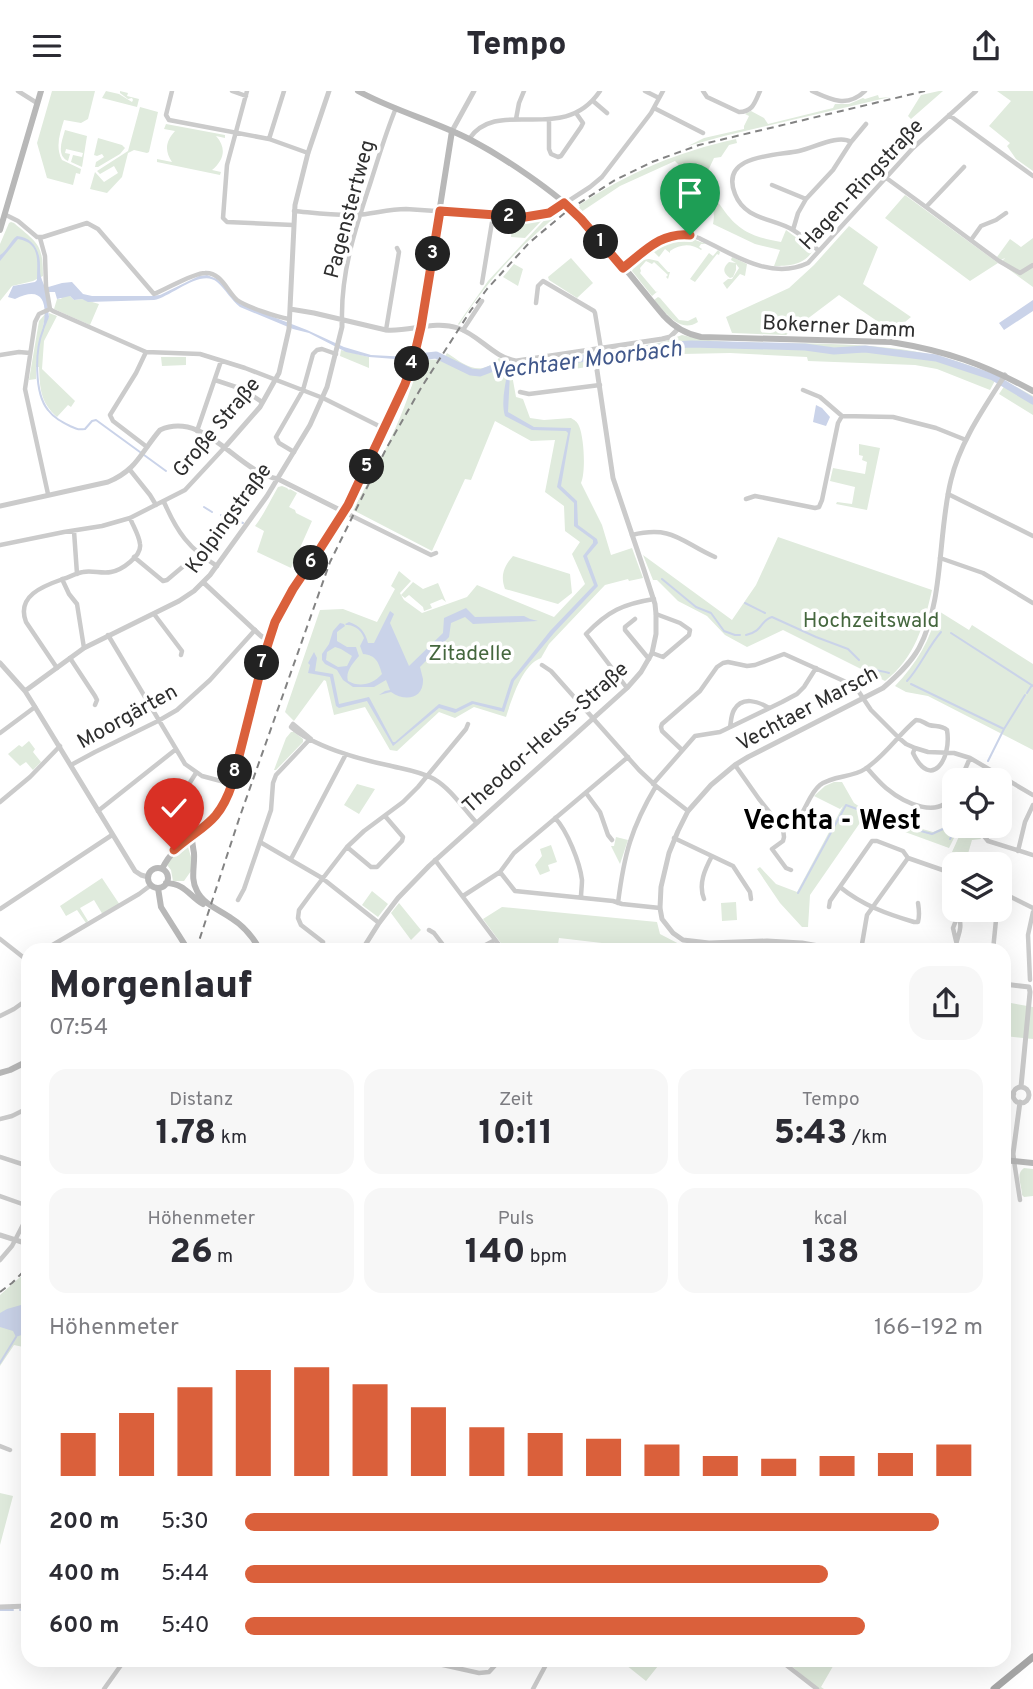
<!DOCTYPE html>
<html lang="de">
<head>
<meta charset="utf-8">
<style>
	body { margin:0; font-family:Overpass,sans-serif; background:#f7f7f7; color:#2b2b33; height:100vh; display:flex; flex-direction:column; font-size:26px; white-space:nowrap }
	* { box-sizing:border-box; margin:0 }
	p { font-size:23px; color:#7c7c81 }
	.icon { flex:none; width:38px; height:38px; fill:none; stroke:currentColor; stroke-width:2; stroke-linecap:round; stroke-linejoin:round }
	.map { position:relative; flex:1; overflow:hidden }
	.drawer { position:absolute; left:21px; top:852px; width:990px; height:724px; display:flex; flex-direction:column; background:#fff; border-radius:21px; box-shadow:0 7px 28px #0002 }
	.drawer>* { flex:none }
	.fabs { position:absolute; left:942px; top:677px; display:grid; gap:14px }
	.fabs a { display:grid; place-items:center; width:70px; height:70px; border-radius:14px; background:#fff; box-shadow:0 7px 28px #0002; font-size:35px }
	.pin { position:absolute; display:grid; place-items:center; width:60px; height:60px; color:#fff; margin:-72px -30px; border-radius:50% 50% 50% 0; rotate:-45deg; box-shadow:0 0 7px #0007 }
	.pin .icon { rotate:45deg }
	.km { position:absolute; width:35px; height:35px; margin:-18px; border-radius:50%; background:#222; color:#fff; font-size:19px; line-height:35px; text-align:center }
	.round { display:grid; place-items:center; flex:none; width:74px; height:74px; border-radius:21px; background:#f7f7f7 }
	.head { display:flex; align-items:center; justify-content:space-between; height:119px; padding:0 28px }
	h1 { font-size:38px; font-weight:800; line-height:52px }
	.metrics { display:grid; grid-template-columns:repeat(3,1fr); gap:10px; height:119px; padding:7px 28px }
	.metrics div { display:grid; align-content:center; border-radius:18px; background:#f7f7f7; text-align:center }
	.metrics b { font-size:35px; font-weight:800 }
	.metrics small { font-size:19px; font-weight:400 }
	.metrics p { font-size:19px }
	.chart { height:196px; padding:14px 28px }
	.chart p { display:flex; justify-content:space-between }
	.chart svg { width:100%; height:126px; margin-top:7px; stroke:#da603b; stroke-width:6 }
	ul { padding:0 28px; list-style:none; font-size:23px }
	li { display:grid; grid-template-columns:112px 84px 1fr; align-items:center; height:52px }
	li i { height:18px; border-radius:9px; background:#da603b }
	header { display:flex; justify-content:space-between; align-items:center; height:91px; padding:0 28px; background:#fff; font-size:32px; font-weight:800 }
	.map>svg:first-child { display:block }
	.green { fill:#e0ebdd }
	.water { fill:#cad3e9; fill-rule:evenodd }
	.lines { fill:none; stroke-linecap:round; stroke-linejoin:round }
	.stream { stroke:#cad3e9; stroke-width:2 }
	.river { stroke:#cad3e9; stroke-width:7 }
	.minor { stroke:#cbcbcb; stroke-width:4.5 }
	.tertiary { stroke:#cbcbcb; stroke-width:5 }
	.secondary { stroke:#b8b8b8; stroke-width:6 }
	.primary { stroke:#a6a6a6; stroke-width:7 }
	.rail { stroke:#838383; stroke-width:2; stroke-dasharray:7 5; stroke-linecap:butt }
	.route-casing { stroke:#fff; stroke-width:14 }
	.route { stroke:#da603b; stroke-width:9 }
	.labels { text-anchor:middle; stroke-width:7; stroke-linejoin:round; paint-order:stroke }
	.street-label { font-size:21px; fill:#2e2e2e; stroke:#fff }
	.park-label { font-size:21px; fill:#45673e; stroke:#fff }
	.water-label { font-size:23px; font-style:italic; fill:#41588b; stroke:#fff }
	.district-label { font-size:28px; font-weight:bold; fill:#000; stroke:#fff }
</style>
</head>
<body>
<header><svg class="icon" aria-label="menu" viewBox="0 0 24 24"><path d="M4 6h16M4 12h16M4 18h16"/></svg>Tempo<svg class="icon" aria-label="share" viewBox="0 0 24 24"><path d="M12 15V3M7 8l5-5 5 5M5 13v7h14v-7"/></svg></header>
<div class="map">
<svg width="1033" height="1598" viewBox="0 0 1033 1598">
	<rect width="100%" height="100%" fill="#fff"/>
	<path class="green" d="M52,0H95L88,28L81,32L64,29C60,42 55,56 62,69L81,78L80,83L76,82L73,94L47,87L37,52Z
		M106,0L119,3L132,11L133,9L132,7L128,8L120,2V0L128,2L127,5L139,8L137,16L102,7Z
		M939,0H943L911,28L908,25L921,4Z
		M997,0H1033V80L1016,68L1007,55L1010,52L989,35L1011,10Z
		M878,4L879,7L890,6L724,45L688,55L704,47L744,38V35L749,25L745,23L751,20L764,27L768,33L833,17L835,13H849L863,7L865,8Z
		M140,16L158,21L149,61L147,62L134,59L128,62L122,86L107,102L90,98L95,81L104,91L118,82L114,75L100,83L97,80L128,60Z
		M166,33L225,44V47L216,45C227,57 224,69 212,79L221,81L220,84L157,71V68L172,71C164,59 166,50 175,40L164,38Z
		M65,39L87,45L82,76L71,71L73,64L82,66L83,62L66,58L65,62L70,63L68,70C56,64 62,50 65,39Z
		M98,47L122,54L125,57L120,63L98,76H95L96,71L104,66L102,63L97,65L94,64Z
		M736,48L737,52L729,54L721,66L714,67L706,84L707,98L711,99C714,108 718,111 723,118C739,141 754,146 781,151L786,139L813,159C805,174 789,175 774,175L780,159L755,153L713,133C719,105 692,88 675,70L620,95L581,121L578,117L580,116L579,114C630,81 677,61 736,48Z
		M905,104L998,172L970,190L885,127Z
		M562,117L563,120C522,152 487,190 459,234L458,233L488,190L550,123Z
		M543,126L544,127L525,147L511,146L513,128L533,129Z
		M11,131L14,132C37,152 43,152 43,185L33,190L12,195L0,210V153L9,132Z
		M849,135L878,156L863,193L911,226L893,241L839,204L786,244L732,242L726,226L789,197L814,174Z
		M679,146L690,147L706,153H701L699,156L702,158L701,159C691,152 680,153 670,160V162L665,158L659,166L652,159L664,151Z
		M1033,147V196L1000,172L1005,167L1001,169L997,166L1010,148L1021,156Z
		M718,159L720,161L719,164L717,163L695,191L690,188L709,162L713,165Z
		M732,166L747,173L745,185L740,183L727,198L723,192L728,188H732L739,177L736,173V179L733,186L730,187C722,182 723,176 729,171L736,172L731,169Z
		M571,167L593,192L577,207L549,189L548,186Z
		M649,168L658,170L668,181H670L668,188L666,186L668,184L654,171L652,173L646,170L640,177L641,180L640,182L656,201L658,200L652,205L632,180C634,171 640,169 649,168Z
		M514,173L523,178L518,195L503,186Z
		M63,205H70L74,209L82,208L99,213L90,234L54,218L57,208H61Z
		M658,206L660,207L679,229L688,230L696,226L698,231C680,243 665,221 654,209Z
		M46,222L43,235L49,226V222L57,225L44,250L42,278L75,310L71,316L68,314L57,326C40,311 40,297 39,276H36V288L29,289L39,230Z
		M682,244C712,252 743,251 774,252C849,253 927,252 997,286L990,299L937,278L915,274L808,270L807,266L730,262L682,263L601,274L599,262L663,251Z
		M341,259L369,266V277L340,265Z
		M447,262C465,274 480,287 499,267C519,279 566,266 590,262L593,275L556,281L512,284L516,306L523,308L530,327L544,329L571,327C574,329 577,330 579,335C584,346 586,381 581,392L602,434L611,464L632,457L643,487L629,490L628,488L605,494L549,553L541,567C522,574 512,608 506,626L474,616L455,627L439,621L397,660L390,659L365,616L334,624L326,590L324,589L294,630L285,621L320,519L343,518L377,531L395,498L391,495L399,480L411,490L400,502L401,504L413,491L423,498L438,492L446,511L442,508L430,513L432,517L424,520L423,516L409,504L405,507L401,504L404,509L422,522L467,506L477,494L554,526L585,493L572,463L580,451L565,440L564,415L545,401L555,349L531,350L495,330L471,389L465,388L432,460L353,419C379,371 408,322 418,268L443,269Z
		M161,266H186V274L162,275Z
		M1007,291L1033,305V324L999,303Z
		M859,353L880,357L867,419L836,413L837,411L852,413L855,396L830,390L833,377L865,383L867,371L862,369L863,365L859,364Z
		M282,395L287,397L289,399L290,398L297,402L289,416L295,419L296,422L312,430L291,477L257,461L264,440L255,435C264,423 270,410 278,396Z
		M778,446L932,499C924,534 915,567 885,590L783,539L747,556L725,544L707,525L678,510L657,489H653L643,464L732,529L756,494Z
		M513,465L570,483L572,502L558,513L505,498C500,485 504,475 513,465Z
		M937,519L969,539L972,534L1033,573V659L928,605L906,601L895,595C916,573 931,549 937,519Z
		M291,641H294L303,648V651L276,679H274L286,647Z
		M29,650L35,658L33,661L41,671L33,679L26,671L20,675L8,663L19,654L22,656Z
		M834,691H842L854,712L860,716L901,732L933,741L954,732V735H960L949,757L864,726L810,804L808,836H802L780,812L757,778L760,776L776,793L797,801L843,715L840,718L814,705L825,695Z
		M357,693L375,698L359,723L344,714Z
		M961,741L978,742L981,748L972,749L967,766L952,761Z
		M616,746L628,749L620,773L611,755H614Z
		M551,754L557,771L548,774L550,780L540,784L535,774L542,765L540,758Z
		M183,755L188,756L191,766V780L184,790H173L171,779L167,774L172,765Z
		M102,787L120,814L103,824L94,809L80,817L88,830L86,832L77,819L66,825L60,815Z
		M372,800L388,813L378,826L362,814Z
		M736,811L737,829L722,830L721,812Z
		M399,812L421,839L411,849L391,822Z
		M502,816L657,831L660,843L683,855L708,858L777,855L814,859H662L559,847L557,859H506L483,828Z
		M1005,911L1033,916V948L1005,945Z
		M1024,1077L1033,1078V1105L1024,1106L1022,1104C1022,1094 1015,1083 1024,1077Z
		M28,1179V1257L14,1254L0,1275V1204Z
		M0,1402L13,1405L0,1454Z
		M621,1570H662L646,1590Z
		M791,1570L800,1576L803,1570H815L824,1575L827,1570H836L821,1596L824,1598H819L789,1573Z"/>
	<path class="water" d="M17,145C32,146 40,159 40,174C40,178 40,183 41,186C42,190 44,193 45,197L62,192L72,191L83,203L92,205H151L160,204L199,185L207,184L217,188L240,213L307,239L344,256L371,264L409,266L408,269L369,266L346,261L309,242L293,238L240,216C231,209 226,199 217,191C201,177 171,206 154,209L88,211L82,208L74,209L70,205L57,208L55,201H46L49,226L43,241L42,240C48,217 46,192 15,208L8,206L13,195L35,191L37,189C37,170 41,152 18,148L0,170V164C7,160 10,150 17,145Z
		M1033,209V220L1004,239L999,232Z
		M507,283H510L508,321L534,336L571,337L561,395L577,410L578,434L597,448L598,452L587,465L598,495L554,542L514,590L504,621L473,613L455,622L439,617L393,655L367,610L339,617L336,615L330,586L308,582L310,574L308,572L314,561L317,567L315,580L333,583L339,613L369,606L393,651H395L439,613L456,618L472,610L502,617L511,589L550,540L594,494L583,465L593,452V449L574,435V412L557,396L568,342L566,340L532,339L505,325C501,312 505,296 507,283Z
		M816,314L822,317L830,326L826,335L813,331Z
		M466,517L475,526L524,525L530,528L538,530L473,533L465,526L451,532L449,546L420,576C421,580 422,584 423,588C424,608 405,611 391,601L379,604L385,600L390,599L386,589L374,596H353L343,589L337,579L325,573L322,569V563L329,553L333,540L340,532L344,533L345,535L337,541V550L347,556H356L359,565C353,572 345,581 348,590C360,597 373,593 382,583C379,572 376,564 363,563L360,555L364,547C362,540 354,533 346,534L345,533L349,531C360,535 365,540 368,552H374L390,520L394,523L390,532L409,575L443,542L444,527ZM335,556L341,558L352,565L347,575L338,576L326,569L327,561Z
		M28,1212V1243H24L16,1246L13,1240L0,1236V1222L7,1218Z"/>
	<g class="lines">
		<path class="stream" d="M43,239C35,259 34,302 48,319C54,327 62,331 70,335C77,338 78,339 85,338L92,330L96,329L166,380
			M508,277V283
			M204,416L212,421
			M221,424L243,432
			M662,488L696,516L711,522L724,540L735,544H740
			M745,512L765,522
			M951,542L1033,595
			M746,544C764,540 760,529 772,526L816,546L848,558L859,569
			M864,575C872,580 881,579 889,582
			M907,590C920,576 928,556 941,541
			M911,593L1004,638
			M1027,602L1032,594
			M988,670L1004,638L1025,604
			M979,690L983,680
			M950,748L957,735
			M798,802L846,714L906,736L932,743L954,733
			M0,1272L16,1246
			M0,1519H13
			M20,1519L28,1518"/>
		<path class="river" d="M409,267L436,264L471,281L480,282L493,277L525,276L674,254L691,253L805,256L834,260L865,258L936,267L993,286L1033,310"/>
		<path class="minor" d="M18,0L37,12
			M172,0L166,24L169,29L269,48L308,62
			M232,0L246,5
			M247,0L227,74L223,127L227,131L293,134
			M645,0L659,7
			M703,0L707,6L739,21C753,21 755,11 760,0
			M812,0C831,9 848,17 865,0
			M593,10L607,22
			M654,17L703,42
			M949,24L1033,85
			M516,28L519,12L524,0
			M549,28V58L551,63L558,66L561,65L581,36L583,32L576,22
			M269,48L284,0
			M469,48C498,5 563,55 600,0
			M885,86L926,116L964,76
			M772,94L806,108L833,79L851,51
			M673,96L674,95L694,117L690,144
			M926,116L999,170L1020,182L1033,174
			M294,120C315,122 335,125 356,124C372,123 389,118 406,118L525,126H535L553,120L590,96L602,86L651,22L663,0
			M6,124L18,130L37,146H43L87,132L98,138L154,203C167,198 193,182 205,182C221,181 227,200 237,209C247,216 277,226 289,228
			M793,139L798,122L806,108
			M40,147L45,165L46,195L50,218
			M971,149L981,135L996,129L1006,122
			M819,160C811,153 803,145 793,139C773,127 745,129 735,103C719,63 776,65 799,60C814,57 838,43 851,51L866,33
			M624,177C647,158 667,135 699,147C732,163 771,190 808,172L913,57L976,0
			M482,192L493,125
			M536,212L538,195L543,190L594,220L595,222L601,258
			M50,218L53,220L146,261L200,263L245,277L323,307L385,338
			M342,228C341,180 356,135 371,90C379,65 386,41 396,17
			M386,239L399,161L397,157
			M463,239L482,210
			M146,261L136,282L110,324L113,330L147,356
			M0,264L19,261L30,262
			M215,289L242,298L262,311
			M803,299L820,306L842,325L893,326L936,337L966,349
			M520,301L529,303L600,294
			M197,340L221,270
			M294,361L279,352L276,346L303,299L313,263L317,259L322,258L336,263
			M130,379L150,404L156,414
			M48,403L25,298L35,231L39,223L50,218
			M948,403L1033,445
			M746,408L755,405L815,417L819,416L822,409L838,332L842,325
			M164,411C177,441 189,458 217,475
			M344,421L431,464L436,462
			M74,440L77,483
			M632,444C673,434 681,451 715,466
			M0,454L64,441L102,435L130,427L185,399L224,357
			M134,466L163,490L167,489L186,473
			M940,467L983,482L1033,512
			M62,488L69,503L77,513L84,557
			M154,523L182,560L181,564
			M635,528L625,536V539L649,568
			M108,544L185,673L202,685L232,693
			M652,562L663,566L689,544L690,539L680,532L656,523
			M70,567L95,605L97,609L95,614
			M542,574L551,580L639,679L656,695L688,720
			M57,577L26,531C16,505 43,495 63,488C70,486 76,482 83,481C92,479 102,483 111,481C122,479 142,465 140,453C139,444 133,435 130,427
			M627,597L586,543C608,520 623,513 654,508
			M730,636C731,631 731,624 734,619C742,605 758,610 769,617
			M0,642L35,616
			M311,648L293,633L291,636C313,655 358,668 387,674C402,678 420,680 434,688C451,698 463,717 476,731
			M682,659L662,640L661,636L662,633L700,600L717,576L723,572L728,571L747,575L755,574L784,563L855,595L871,619L899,647L906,653L915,657L928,661L954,662L970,667L1033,704
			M71,674L95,661L158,630L177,619L210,589L255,539
			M735,674L759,708L783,738L784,746L783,750L772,758L786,777L791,779
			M867,677C873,684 879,691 886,697C904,712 940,730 954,702
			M960,690L970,667
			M653,693L695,645L720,641L782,611L797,603L804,596L816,577
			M586,702L600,721L608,744L612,749
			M999,705L1009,689
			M0,711L30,686L60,655
			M98,720L175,659
			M555,727C567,739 580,772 582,789C582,795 581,801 581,806
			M158,728L161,727L182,704L196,682
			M983,735L984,745L988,750L1033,764
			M783,738C804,734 805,706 820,694C833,684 852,687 865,678C885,665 898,644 916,629C922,629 924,632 929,634C936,636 941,634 947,639C952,668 931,700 913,662L915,657
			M674,747L733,775L750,801L751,808
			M260,751L322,787L379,832
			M347,756L371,776H377L402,750L403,746L385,725
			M1018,760L1025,731L1033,714
			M291,768L346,663
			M435,769L503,859
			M500,781L515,800L613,810L622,813L660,817
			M840,796C862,814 887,823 914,831H918C920,824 919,819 918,812
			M999,800L1033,817
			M463,805L500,781L514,762L628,666
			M704,808C698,793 705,778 712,765
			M238,809L244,798L271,719L273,692L276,684L310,648
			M999,811L1003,801
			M618,812C624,764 631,737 656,695
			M829,816L830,810L872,750H877L903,760L908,767
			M0,818L112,744
			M429,839L434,842L447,859
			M0,848L28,870
			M956,850L953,837L960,819
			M323,851L301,834L298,827L299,819L310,804L347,756L364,740L403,711L418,696L466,638L468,633
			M44,859L139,803L151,794
			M476,859L495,849
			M861,859L867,824L908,767L954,783
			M955,859C957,843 963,841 959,824
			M993,859L997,819
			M1030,889L1028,844L1033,821
			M0,925L14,918L28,908
			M1004,1002L1014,1003
			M0,1028L12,1025L28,1017
			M0,1066L28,1075
			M1014,1070L1020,1109
			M0,1105L28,1115
			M0,1169L12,1155L28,1124
			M0,1355L10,1359
			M425,1570L479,1582L489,1581L499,1570
			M781,1570L817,1598
			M104,1598L124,1570
			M533,1598L548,1570"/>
		<path class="tertiary" d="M452,40L474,0
			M290,218L314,222L386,239C410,241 434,229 458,237C479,244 493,266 516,270L662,248L670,246L678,238
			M224,357L260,316L279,282L289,238L295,114L308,62L329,0
			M0,415L108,391C137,379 141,361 160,339C205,319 237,381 278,388L344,421
			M203,491L261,545L268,549
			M0,572L25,600L35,616L135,780L141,784L148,786
			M25,600L84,557L179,510L194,500L210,484L267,405L310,334L327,296L342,236V228
			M362,859L379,832L398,807L429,775L627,597L641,581L652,562L656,543V523L655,513L644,479L613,387L594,259
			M841,859L802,852L767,850L709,852L683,849L673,842L662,828L660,817L661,796L669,762L678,740L688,720L711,694L735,674L748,666L883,597C897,585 910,573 919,557C944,511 938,440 951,389C960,351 984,317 1005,284
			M1004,893L1029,896L1030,901L1021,996
			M1013 1004a8 8 0 1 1 16 0a8 8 0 1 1-16 0Z
			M1014,1070L1013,1063L1020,1011
			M0,1144L28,1153
			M0,1516L28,1515"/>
		<path class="secondary" d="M358,0C394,20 435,30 471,49C505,67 554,100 581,127C610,157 637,193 664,225C675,237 686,243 701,246L891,251C946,260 984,273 1033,300
			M0,139L41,0
			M192,746C192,752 193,756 194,762C195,775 190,788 197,800C203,813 220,819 231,827C244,835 253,846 260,859
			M148 787a10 10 0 1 1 20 0a10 10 0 1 1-20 0Z
			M162,778C174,754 187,752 206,736C219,724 227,710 232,693L265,562L275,531L293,498L318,461L348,414L393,322L410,279L421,236L452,40
			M166,792C186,793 188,804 203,813
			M158,797L161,816L185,854V859
			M0,982L10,979L28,970
			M1004,1069L1033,1072"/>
		<path class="primary" d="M994,1598L1033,1566"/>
		<path class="rail" d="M196,859L239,728L330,471L386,358L421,297L471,219L487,198L529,152L567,120L615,89L652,71L699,54L925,0
			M0,1201L12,1192L28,1176"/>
	</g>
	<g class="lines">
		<g class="route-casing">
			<path id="route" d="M174,759C201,735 219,733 232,693L265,562L275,531L293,498L318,461L348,414L405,293L413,270L421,236L440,120L525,126L549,122L564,112L581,128L623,177C645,160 661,141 690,144"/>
		</g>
		<use href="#route" class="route"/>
	</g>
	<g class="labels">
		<g class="street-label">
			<text transform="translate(861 93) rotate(-47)" y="7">Hagen-Ringstraße</text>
			<text transform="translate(349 118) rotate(-75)" y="7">Pagenstertweg</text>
			<text transform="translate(839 235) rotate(3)" y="7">Bokerner Damm</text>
			<text transform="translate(216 336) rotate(-50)" y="7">Große Straße</text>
			<text transform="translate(228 427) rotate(-54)" y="7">Kolpingstraße</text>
			<text transform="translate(807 617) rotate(-28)" y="7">Vechtaer Marsch</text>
			<text transform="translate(127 625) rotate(-29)" y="7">Moorgärten</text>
			<text transform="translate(545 646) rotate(-42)" y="7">Theodor-Heuss-Straße</text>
		</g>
		<g class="park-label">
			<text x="871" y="536">Hochzeitswald</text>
			<text x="470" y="569">Zitadelle</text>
		</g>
		<g class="water-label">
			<text transform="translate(586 268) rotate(-7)" y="8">Vechtaer Moorbach</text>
		</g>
		<g class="district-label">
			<text x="832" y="738">Vechta - West</text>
		</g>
	</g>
</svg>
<div class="fabs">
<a><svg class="icon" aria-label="locate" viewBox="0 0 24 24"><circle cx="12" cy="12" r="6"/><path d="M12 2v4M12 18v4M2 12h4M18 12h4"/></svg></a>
<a><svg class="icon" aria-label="layers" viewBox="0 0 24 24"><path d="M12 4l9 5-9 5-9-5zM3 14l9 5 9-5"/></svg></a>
</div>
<div class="pin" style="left:690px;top:144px;background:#1e9e55"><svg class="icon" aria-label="arrive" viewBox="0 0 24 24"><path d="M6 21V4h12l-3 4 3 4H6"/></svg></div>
<div class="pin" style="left:174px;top:759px;background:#d93025"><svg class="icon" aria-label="check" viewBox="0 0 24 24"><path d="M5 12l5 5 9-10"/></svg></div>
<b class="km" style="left:601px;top:151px">1</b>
<b class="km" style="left:509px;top:126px">2</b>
<b class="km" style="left:433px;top:163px">3</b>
<b class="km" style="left:412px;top:273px">4</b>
<b class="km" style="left:367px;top:376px">5</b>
<b class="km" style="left:311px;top:472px">6</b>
<b class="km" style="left:262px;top:572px">7</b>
<b class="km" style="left:235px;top:681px">8</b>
<section class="drawer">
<div class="head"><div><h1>Morgenlauf</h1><p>07:54</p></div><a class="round"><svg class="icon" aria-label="share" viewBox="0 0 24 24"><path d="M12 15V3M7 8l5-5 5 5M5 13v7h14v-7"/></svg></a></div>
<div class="metrics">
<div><p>Distanz</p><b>1.78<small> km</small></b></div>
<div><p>Zeit</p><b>10:11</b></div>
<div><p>Tempo</p><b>5:43<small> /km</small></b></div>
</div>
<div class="metrics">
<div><p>Höhenmeter</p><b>26<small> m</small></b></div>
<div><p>Puls</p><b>140<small> bpm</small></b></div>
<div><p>kcal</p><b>138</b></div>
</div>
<div class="chart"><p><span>Höhenmeter</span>166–192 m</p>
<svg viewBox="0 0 160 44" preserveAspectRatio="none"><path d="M5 44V29M15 44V22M25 44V13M35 44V7M45 44V6M55 44V12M65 44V20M75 44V27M85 44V29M95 44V31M105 44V33M115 44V37M125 44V38M135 44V37M145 44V36M155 44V33"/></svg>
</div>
<ul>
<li><b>200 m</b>5:30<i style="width:94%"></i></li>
<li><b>400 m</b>5:44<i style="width:79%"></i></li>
<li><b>600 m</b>5:40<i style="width:84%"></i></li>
</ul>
</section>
</div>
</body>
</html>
